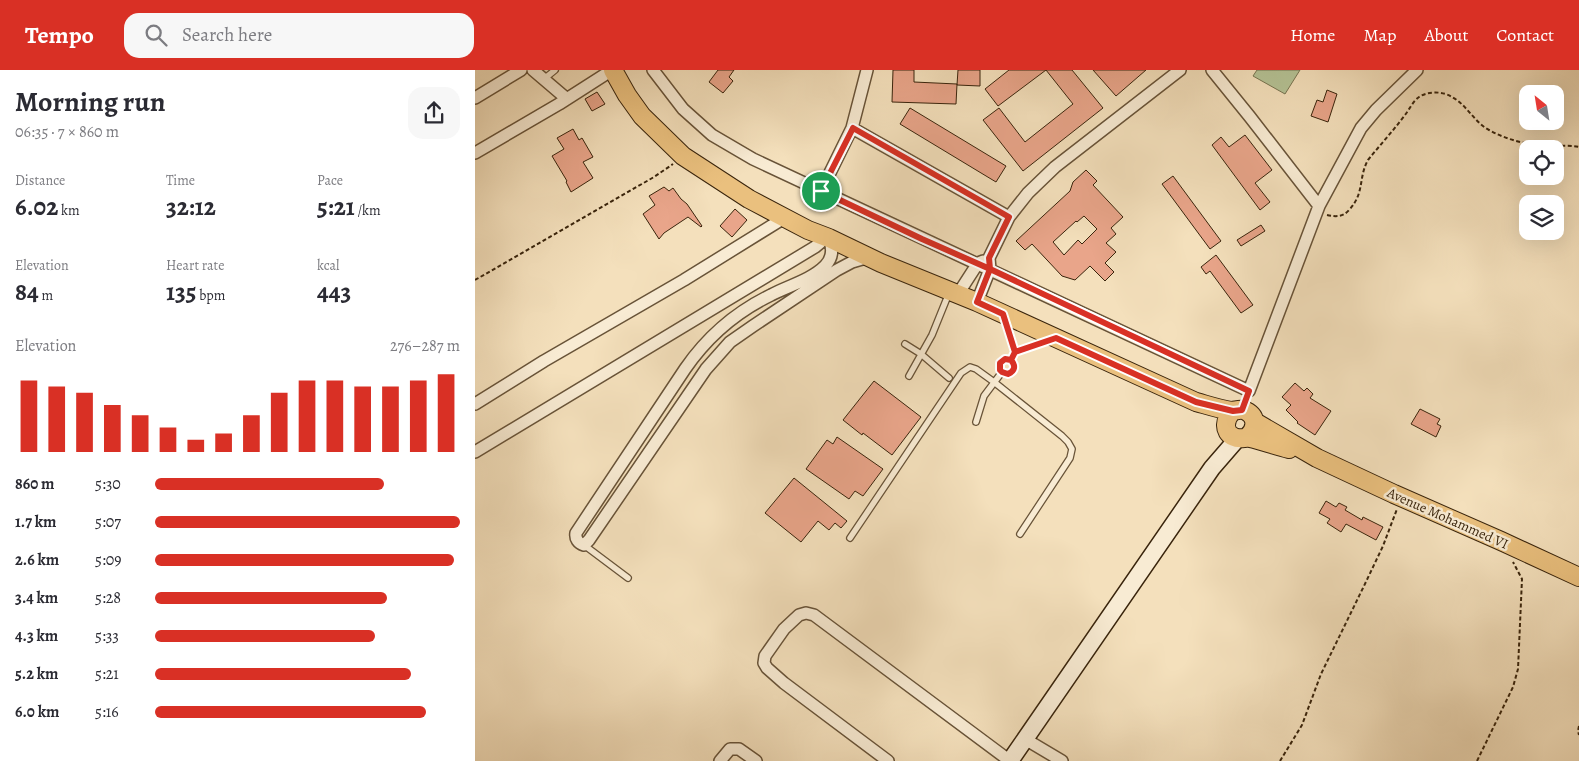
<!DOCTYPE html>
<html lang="en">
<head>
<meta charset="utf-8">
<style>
	body { margin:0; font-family:Alegreya,serif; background:#f7f7f7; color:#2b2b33; height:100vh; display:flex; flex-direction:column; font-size:19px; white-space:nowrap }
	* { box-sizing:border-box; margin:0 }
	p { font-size:16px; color:#7c7c81 }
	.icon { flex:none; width:28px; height:28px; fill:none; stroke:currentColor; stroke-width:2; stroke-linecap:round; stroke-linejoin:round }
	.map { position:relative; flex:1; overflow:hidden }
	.details { display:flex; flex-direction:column; background:#fff; width:475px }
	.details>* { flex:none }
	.needle { width:32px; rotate:330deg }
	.controls { position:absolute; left:1044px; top:15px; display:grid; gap:10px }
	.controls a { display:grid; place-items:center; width:45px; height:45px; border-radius:10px; background:#fff; box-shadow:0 5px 20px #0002; font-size:25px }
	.pin { position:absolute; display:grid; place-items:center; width:42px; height:42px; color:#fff; margin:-21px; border:2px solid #fff; border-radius:50%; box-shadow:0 1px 5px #0007 }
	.round { display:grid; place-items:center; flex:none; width:52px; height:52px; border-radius:15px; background:#f7f7f7 }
	.overview { display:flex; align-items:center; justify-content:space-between; height:85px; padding:0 15px }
	h1 { font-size:28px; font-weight:700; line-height:38px }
	.figures { display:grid; grid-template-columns:repeat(3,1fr); gap:8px; height:85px; padding:5px 15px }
	.figures div { display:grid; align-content:center }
	.figures b { font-size:25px; font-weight:700 }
	.figures small { font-size:14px; font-weight:400 }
	.figures p { font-size:14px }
	.chart { height:140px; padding:10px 15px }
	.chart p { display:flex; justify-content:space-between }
	.chart svg { width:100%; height:90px; margin-top:5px; stroke:#d93025; stroke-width:6 }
	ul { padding:0 15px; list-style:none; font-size:16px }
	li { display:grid; grid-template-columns:80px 60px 1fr; align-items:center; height:38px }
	li i { height:12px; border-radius:6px; background:#d93025 }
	header { display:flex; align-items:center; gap:30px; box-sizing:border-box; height:70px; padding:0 25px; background:#d93025; color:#fff }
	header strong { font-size:24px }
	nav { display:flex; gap:28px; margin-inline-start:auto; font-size:18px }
	.search { width:350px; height:45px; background:#f7f7f7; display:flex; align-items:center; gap:12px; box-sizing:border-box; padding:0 18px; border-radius:15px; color:#7c7c81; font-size:19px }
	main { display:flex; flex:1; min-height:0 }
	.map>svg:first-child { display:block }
	.green { fill:#b5c396; stroke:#777451 }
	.building { fill:#e9a58a; stroke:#39240c; fill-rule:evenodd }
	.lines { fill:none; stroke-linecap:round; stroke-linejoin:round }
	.lane-casing { stroke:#685338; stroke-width:8 }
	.street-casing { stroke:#685338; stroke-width:14 }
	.secondary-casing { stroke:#39240c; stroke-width:19 }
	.primary-casing { stroke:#39240c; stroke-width:20 }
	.path { stroke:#39240c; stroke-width:2; stroke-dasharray:4 2.5; stroke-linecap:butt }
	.lane { stroke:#f8ebd3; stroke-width:5.5 }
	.street { stroke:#f8ebd3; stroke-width:11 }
	.secondary { stroke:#f8ebd3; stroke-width:16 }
	.primary { stroke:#eac07e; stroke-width:18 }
	.route-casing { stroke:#fff; stroke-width:10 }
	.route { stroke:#d93025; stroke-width:6 }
	.labels { text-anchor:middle; stroke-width:5; stroke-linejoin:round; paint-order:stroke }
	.street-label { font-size:14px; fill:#39240c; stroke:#f8ebd3 }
</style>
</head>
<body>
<header>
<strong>Tempo</strong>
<div class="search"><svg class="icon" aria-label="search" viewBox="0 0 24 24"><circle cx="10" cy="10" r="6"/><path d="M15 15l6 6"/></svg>Search here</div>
<nav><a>Home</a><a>Map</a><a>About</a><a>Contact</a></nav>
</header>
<main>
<section class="details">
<div class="overview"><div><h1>Morning run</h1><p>06:35 · 7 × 860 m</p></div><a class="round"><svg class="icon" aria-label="share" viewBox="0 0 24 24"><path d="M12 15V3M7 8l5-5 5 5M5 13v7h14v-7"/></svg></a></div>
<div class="figures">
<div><p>Distance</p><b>6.02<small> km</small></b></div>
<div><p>Time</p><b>32:12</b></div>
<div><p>Pace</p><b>5:21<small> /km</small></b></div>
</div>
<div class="figures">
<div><p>Elevation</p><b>84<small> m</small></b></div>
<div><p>Heart rate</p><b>135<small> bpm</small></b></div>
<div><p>kcal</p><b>443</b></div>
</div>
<div class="chart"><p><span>Elevation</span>276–287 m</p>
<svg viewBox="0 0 160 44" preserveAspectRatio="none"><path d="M5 44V9M15 44V12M25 44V15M35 44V21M45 44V26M55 44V32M65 44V38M75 44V35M85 44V26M95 44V15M105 44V9M115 44V9M125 44V12M135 44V12M145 44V9M155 44V6"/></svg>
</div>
<ul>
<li><b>860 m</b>5:30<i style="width:75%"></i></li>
<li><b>1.7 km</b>5:07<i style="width:100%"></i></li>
<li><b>2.6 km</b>5:09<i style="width:98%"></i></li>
<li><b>3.4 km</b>5:28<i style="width:76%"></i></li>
<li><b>4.3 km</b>5:33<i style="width:72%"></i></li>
<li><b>5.2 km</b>5:21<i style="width:84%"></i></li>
<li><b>6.0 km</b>5:16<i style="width:89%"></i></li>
</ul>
</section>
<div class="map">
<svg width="1104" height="691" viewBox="0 0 1104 691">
	<rect width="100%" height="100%" fill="#f4e0bc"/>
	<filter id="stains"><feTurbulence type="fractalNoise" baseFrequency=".004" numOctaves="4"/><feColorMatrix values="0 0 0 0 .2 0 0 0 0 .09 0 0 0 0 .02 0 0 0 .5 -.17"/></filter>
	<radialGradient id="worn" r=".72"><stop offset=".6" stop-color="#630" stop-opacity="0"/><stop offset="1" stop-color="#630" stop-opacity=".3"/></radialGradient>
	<path class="green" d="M782,0H825L810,24L778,6Z"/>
	<path class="building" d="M243,0H259L254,7L258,11L248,23L234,12Z
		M418,0H439V12L482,14L481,34L417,32Z
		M483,0H505V16L482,15Z
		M534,0H597L628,38L548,101L508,50L524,38L550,72L598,34L571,0L523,36L510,19Z
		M618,0H671L641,26Z
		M852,20L862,24L853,52L836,46L842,30L848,32Z
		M122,22L130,34L117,41L110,29Z
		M435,38L531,96L521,112L425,54Z
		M98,59L104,70L107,68L118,87L108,92L118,108L96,122L91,112L92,111L77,86L89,79L82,68Z
		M770,65L797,100L780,113L795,132L785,140L737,75L746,67L754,77Z
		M611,100L622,111L618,115L648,147L636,158L641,164L631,173L641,182L630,193L639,202L630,211L615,196L600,210L587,206L557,174L550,180L541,171L595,121L598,112ZM609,146L622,159L607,174L603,170L589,185L578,172L601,151L602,152Z
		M698,106L746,171L735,179L687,114Z
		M189,117L194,121L198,118L206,129L212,134L227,156L226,157L213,147L189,163L184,169L168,144L180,135L174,126Z
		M260,139L272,150L257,167L245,156Z
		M786,155L790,161L766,176L762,170Z
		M741,185L778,235L766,243L735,201L731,204L726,197Z
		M399,311L446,347L417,385L388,363L387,365L368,350Z
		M820,313L829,321L832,318L838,324L835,328L856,341L840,365L822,353L823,352L811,340L816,335L807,327Z
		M945,339L965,349L962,354L966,356L961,367L936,354Z
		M362,367L408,399L388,426L380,421L374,429L331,399L352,370L358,374Z
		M319,408L372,451L366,458L360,453L354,460L343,451L326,472L290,443Z
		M851,431L861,437L864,433L872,437L870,440L887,450L888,447L908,457L901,470L871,454L866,462L852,453L855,449L844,443Z"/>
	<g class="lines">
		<g class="lane-casing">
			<path id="lane" d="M69,9L80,0
				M529,248L540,282L536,291
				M430,274L446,284L474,308
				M540,282L576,270
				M525 296a7 7 0 1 1 14 0a7 7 0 1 1-14 0Z
				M434,306L457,265L474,223
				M501,352L509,326L527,302
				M375,468L486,303L495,297L501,299L519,312L587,366L593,372L597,379L595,388L545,464
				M109,475L153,508"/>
		</g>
		<g class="street-casing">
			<path id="street" d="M58,0L92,29
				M178,0L208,39L237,65L278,89L774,321L844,136L886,58L901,40L942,0
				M737,0L775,47L844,136
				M0,28L46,0
				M377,58L534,147
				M0,83L84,34L137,0
				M346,121L377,58L392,0
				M354,168C358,178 358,188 350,196C336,210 313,216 296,225C261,242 232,267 210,299L101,463C100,469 103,473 109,475L114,470L231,299L255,272L278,256L362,200L377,192L394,187
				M483,224L503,193L508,191
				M502,232L515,199L514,188L534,147L553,123L580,97L705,0
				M0,334L69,291L209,210L309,148
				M0,382L340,177L352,167
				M550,669L587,691
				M245,691L255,679H264L281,691
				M413,691L309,613L292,598L289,593L290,586L309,559L324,545L331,543L339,545L535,691"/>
		</g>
		<g class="secondary-casing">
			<path id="secondary" d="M535,691L737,398L763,368"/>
		</g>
		<g class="primary-casing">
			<path id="primary" d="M138,0L152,25L167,46L208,86L274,129L333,160L354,168L406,193L502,232L721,332C732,335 744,339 756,341C761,341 766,338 771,341C783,347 781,360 772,367
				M758,341C750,348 747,362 759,367C765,370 770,367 775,368C788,371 801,376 814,379
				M780,352L842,388L919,424L1026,471L1104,507"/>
		</g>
		<path class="path" d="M852,145C861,147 868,147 874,140C890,123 883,108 893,90C905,75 918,61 930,45C934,40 938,31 944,27C953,21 968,21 977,27C992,35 999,52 1014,60C1032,70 1053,75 1073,76C1084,76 1094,75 1104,77
			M0,210L179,107L198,94
			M1104,656L1103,661L1104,665
			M805,691L827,655L846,604L888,518L908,476L922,439
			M1002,691L1038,617L1043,599L1047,509L1038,492"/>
		<use href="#lane" class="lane"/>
		<use href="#street" class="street"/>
		<use href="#secondary" class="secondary"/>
		<use href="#primary" class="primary"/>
	</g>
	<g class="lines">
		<g class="route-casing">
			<path id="route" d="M346,121L447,169L515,199L502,232L528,244L540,282L536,290L530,289L525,293V300L527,302L533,304C540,301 541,296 536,290L540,282L581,268L721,332L758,341L767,340L774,321L515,199L514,188L534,147L378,58L346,121"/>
		</g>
		<use href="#route" class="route"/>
	</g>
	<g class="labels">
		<g class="street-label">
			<text transform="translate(973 448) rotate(24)" y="5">Avenue Mohammed VI</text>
		</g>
	</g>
	<rect width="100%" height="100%" filter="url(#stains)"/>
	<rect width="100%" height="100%" fill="url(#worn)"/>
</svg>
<div class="controls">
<a><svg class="needle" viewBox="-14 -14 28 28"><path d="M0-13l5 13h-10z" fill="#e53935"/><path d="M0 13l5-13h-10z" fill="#7c7c81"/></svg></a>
<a><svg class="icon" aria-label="locate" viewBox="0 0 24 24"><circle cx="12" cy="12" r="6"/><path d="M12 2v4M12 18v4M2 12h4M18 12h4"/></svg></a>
<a><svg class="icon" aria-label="layers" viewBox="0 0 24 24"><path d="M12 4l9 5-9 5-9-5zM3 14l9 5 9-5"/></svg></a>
</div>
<div class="pin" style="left:346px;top:121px;background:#1e9e55"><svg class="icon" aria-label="arrive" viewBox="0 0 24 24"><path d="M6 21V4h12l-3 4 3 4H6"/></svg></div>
</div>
</main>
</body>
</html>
